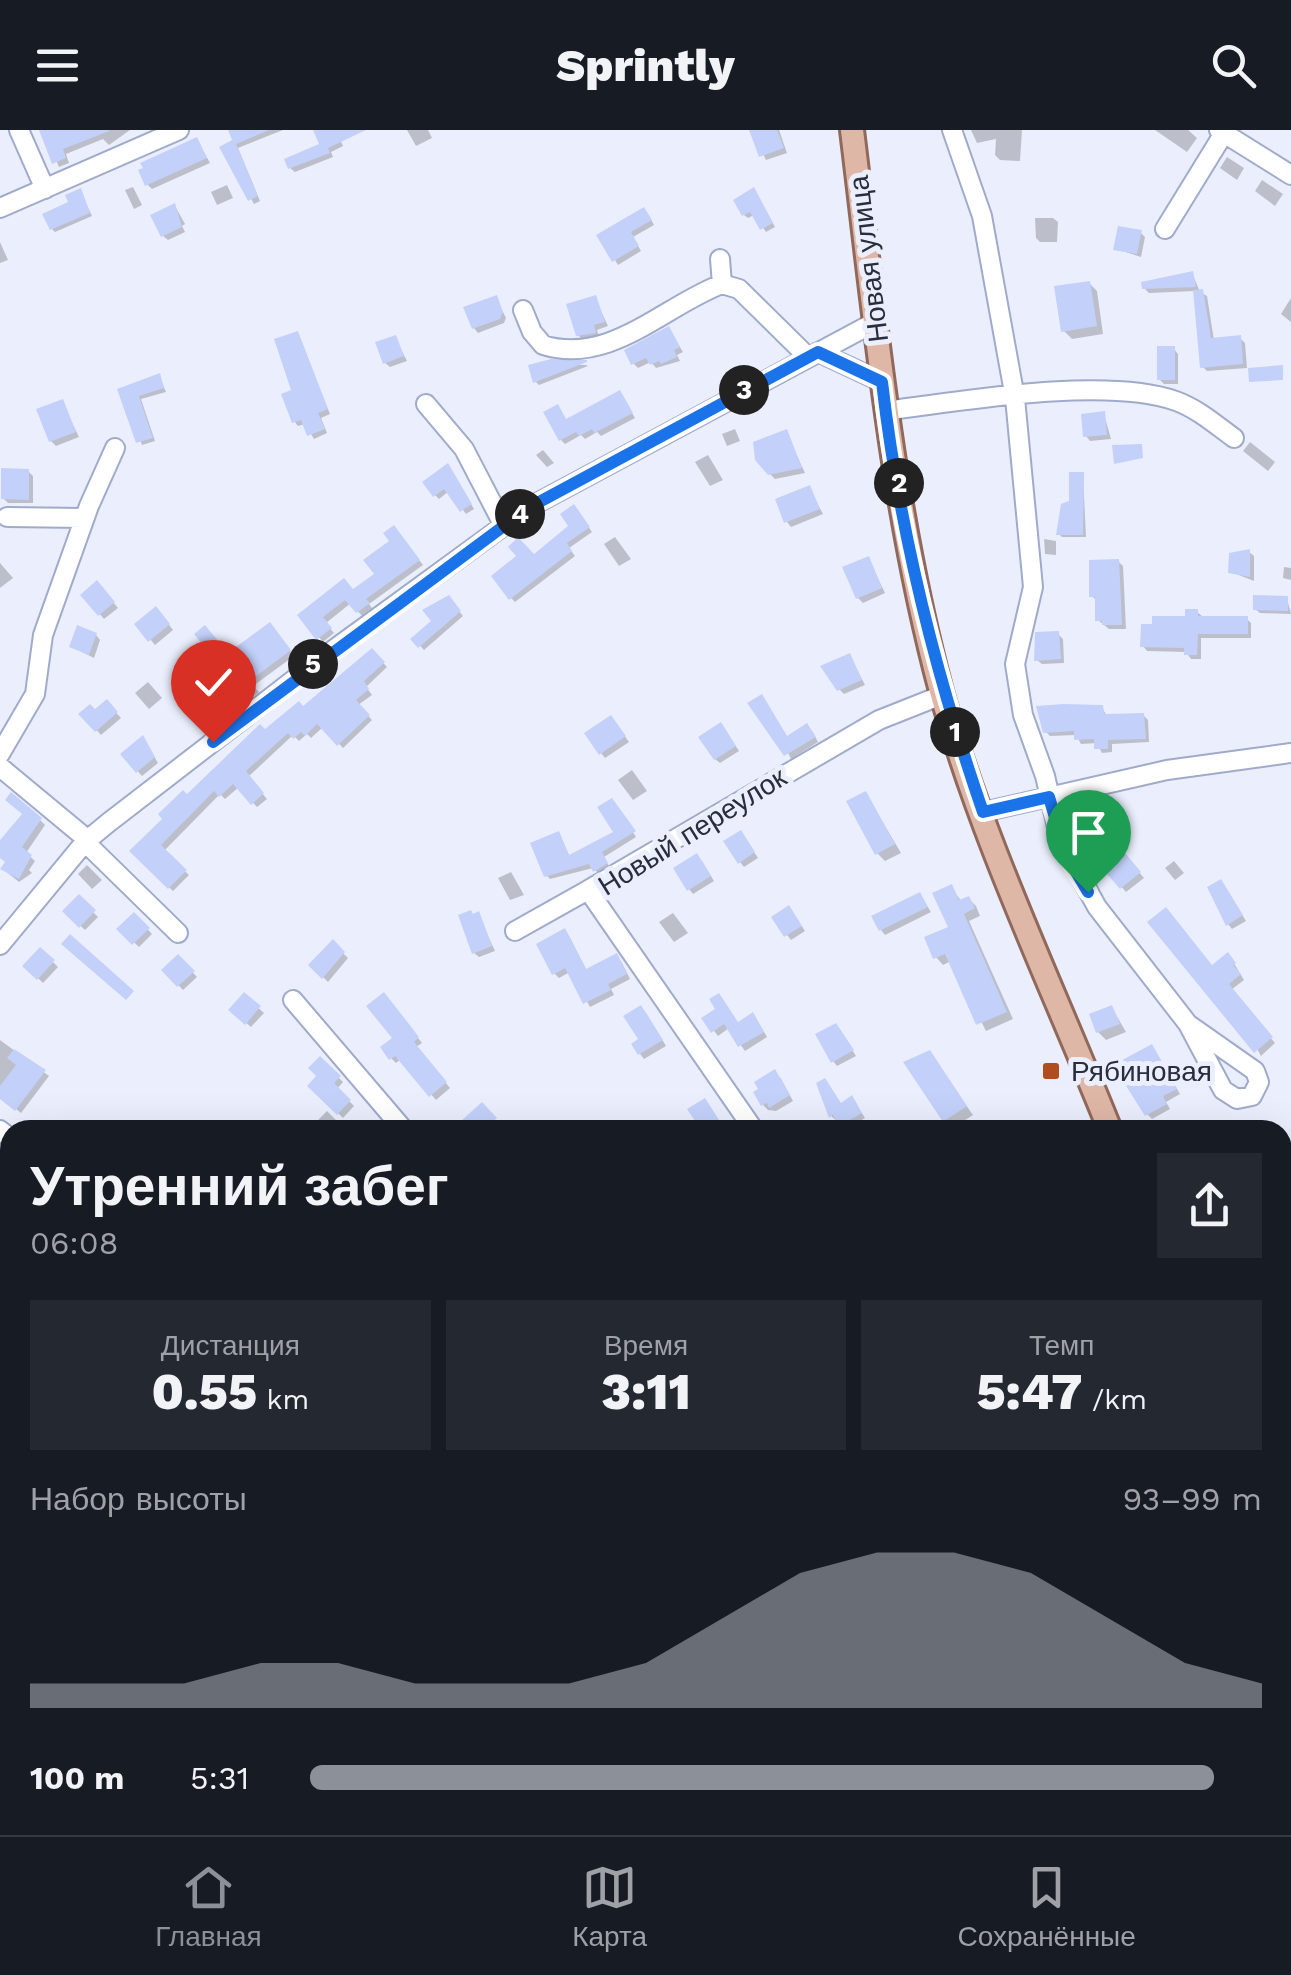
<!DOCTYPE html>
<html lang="ru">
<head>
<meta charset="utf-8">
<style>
	body { margin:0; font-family:"Work Sans",sans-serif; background:#242831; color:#f1f3f6; height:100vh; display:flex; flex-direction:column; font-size:38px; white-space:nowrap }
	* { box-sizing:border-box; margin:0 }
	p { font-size:32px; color:#9ea1a6 }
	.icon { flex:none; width:55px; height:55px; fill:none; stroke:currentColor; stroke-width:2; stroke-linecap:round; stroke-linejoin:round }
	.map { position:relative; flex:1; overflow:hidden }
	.side { position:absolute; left:0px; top:990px; width:1292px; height:715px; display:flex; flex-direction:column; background:#171b24; border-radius:30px 30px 0 0; box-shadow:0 10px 40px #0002 }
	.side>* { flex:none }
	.pin { position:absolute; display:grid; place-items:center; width:85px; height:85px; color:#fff; margin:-102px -42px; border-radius:50% 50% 50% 0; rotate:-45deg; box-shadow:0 0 10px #0007 }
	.pin .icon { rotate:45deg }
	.km { position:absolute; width:50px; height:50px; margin:-25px; border-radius:50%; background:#222; color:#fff; font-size:28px; line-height:50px; text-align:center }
	.round { display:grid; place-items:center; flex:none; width:105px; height:105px; border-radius:0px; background:#242831 }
	.summary { display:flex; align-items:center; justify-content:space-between; height:170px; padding:0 30px }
	h1 { font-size:55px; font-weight:800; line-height:75px }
	.stats { display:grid; grid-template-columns:repeat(3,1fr); gap:15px; height:170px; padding:10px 30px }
	.stats div { display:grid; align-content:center; border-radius:0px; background:#242831; text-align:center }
	.stats b { font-size:50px; font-weight:800 }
	.stats small { font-size:28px; font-weight:400 }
	.stats p { font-size:28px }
	.chart { height:280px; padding:20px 30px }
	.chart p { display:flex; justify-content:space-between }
	.chart svg { width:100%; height:180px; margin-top:10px; fill:#8c9099; opacity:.7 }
	ul { padding:0 30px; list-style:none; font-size:32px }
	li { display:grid; grid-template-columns:160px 120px 1fr; align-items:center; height:75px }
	li i { height:25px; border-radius:12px; background:#8c9099 }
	header { display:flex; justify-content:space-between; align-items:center; height:130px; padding:0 30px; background:#171b24; font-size:45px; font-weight:800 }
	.tab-bar { display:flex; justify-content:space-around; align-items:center; height:140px; border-top:2px solid #363941; background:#171b24; font-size:28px; color:#9ea1a6 }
	.tab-bar a { display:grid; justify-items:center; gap:5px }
	.tab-bar .current { color:#8c9099 }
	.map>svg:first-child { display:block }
	.shadow { fill:#0003 }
	.building { fill:#c3d0f9 }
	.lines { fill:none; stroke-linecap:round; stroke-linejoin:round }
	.minor-casing { stroke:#a0aaca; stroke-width:22 }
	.major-casing { stroke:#91685c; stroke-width:28 }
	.minor { stroke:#fff; stroke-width:18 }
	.major { stroke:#dfb7a7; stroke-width:22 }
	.route-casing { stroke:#fff; stroke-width:20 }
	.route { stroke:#1a73e8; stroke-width:12 }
	.poi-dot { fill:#b14c1e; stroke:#ebeffd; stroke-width:4 }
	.labels { text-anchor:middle; stroke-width:10; stroke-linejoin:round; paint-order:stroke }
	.street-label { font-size:28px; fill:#2a2e3b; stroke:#ebeffd }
	.poi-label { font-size:28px; fill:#2a2e3b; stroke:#ebeffd; text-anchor:start }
</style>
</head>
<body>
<header><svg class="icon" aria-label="menu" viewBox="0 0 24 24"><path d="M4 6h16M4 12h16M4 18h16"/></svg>Sprintly<svg class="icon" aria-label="search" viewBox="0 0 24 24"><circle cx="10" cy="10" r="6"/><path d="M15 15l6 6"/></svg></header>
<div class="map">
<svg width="1291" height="1705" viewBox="0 0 1291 1705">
	<rect width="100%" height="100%" fill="#ebeffd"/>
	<path class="shadow" d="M43,0H130L109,15L103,9L66,24L69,33L59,37Z
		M231,0H283L238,18L260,71L254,74L223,18L236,11Z
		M316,0H336L343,16L331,22L333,27L295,42L290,38L322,15Z
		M407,0H428L432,8L416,16Z
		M752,0H779L787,23L766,30Z
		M971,0H1022L1020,31L1000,30L995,25L996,9L977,13Z
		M1155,0H1188L1197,8L1187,22Z
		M197,10L210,33L152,59L147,54L146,40Z
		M1227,27L1244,38L1237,50L1220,38Z
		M1262,50L1283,64L1275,76L1255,61Z
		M227,55L233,68L217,75L211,62Z
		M133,57L142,75L134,79L125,60Z
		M80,61L92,86L55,102L52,99Z
		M757,64L775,97L766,102L754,85L748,88L744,85Z
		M175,76L185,94L182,96L185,102L168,110L163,106Z
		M648,84L654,95L633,107L641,121L618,135L600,106Z
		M1035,88H1053L1058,92L1057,112H1040L1036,108Z
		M1140,102L1145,107L1141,127L1116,119Z
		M0,112L8,130L0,133V140Z
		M1192,143L1200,162L1207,166L1214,210L1240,208L1245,213L1247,238L1207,241L1202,236L1195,161L1149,163L1144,158Z
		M1089,153L1097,161L1103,204L1072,209L1064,201Z
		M496,168L506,188L504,193L478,203L474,198Z
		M595,168L608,196L597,200L599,207L583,210L578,205Z
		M1291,168V192L1281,184Z
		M669,199L683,222L677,225L680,231L656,238L651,232L638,238L633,233Z
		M297,204L330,284L321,288L327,303L314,309L305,294L298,296L294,291Z
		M395,208L407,231L390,237L385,233Z
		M1174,219L1178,224V254H1164L1159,249Z
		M543,233L586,235L588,236L539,255L535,251Z
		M159,246L166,262L141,269L155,311L142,315L120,260Z
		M620,263L635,288L601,306L597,302L585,309L581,305L565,314L561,310L558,277L567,291Z
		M62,272L79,307L56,316L51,311Z
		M1104,284L1111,309L1090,311L1086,306Z
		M735,299L740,311L727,316L722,304Z
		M786,302L805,343L775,349L761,335Z
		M1250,312L1275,332L1268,341L1243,321Z
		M543,320L554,333L547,337L536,325Z
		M708,325L723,350L710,356L695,332Z
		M451,340L474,379L466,384L449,361L439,369L435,365Z
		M28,341L33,346V373H8L3,368Z
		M1083,345L1086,407H1062L1059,404Z
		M809,358L823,384L791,397L787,392Z
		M578,382L592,402L569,418L575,426L515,472L511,468L534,427L572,397Z
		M398,403L423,435L369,474L372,478L362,486L351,473L326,493L334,503L323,512L301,485L354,462L377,445Z
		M615,407L631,429L619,436L604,414Z
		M1044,409L1056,411V425L1045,424Z
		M1249,422L1254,426V451L1231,442Z
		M868,428L885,463L863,473L858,468Z
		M1118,431L1123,436L1126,499H1109L1098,490L1097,471L1092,466Z
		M0,433L13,448L0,458Z
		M1284,437L1291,438V450L1283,448Z
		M97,453L118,478L104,489L83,465Z
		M448,468L463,486L424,520L414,509L434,491Z
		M1287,469L1291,484L1260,483L1255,479Z
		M1197,482L1202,486L1247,489L1251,493V508H1201V529H1191L1186,522L1147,521L1143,516Z
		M161,484L173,500L155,515L138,495Z
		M274,500L294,526L253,556L259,562L240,577L235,572L203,591L198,586L214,546L229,526Z
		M1058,504L1063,509L1064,533L1042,534L1037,530Z
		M96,505L100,510L94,528L72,517Z
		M372,521L387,537L366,557L372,565L358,575L372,590L343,618L323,597L311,608L307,604L299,611L293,605L248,647L267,669L257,677L239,657L225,669L220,664L164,721L189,745L173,761L132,721L265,602L303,579Z
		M850,526L865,555L844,564L839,559Z
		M148,552L162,568L149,579L135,563Z
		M762,567L788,608L812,601L818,612L791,629Z
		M107,573L121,588L101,605L82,584L96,582Z
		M1102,577L1107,587L1143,585L1148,590L1149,612L1112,614V622L1102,623L1097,613L1081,614L1076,605L1050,606L1045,601Z
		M615,593L629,612L605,628L601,623Z
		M725,600L739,621L720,633L715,629Z
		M143,608L158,633L142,646L123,625Z
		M632,640L647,661L633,670L618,650Z
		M866,664L901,723L885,731L877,723Z
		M616,675L636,707L604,727L610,738L599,744L593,738L550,749L546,745L559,704L570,727L616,702Z
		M40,690L45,695L26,723L35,731L29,740L32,743L19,752L3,739L8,733L0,726V714Z
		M745,708L758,728L744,737L740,732Z
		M1115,714L1144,748L1126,762L1098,729Z
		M702,731L714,751L693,764L689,759Z
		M1174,731L1184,743L1175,750L1165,738Z
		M87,735L102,750L92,759L78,744Z
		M511,742L524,765L510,770L498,748Z
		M951,757L962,772L969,769L976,776L980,786L969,791L1013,889L986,901L951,831L943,835L936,827L951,798Z
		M1225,757L1246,791L1232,799L1228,794Z
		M920,765L931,782L885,805L881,800Z
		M79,768L98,787L85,800L65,781Z
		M673,783L688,803L674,812L659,792Z
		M793,783L805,801L791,810L774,788Z
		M478,784L495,821L479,827L474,823Z
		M134,785L152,804L139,817L120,799Z
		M569,806L587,841L621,831L630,849L611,859L614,865L590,877L570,842L559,848L554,843Z
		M333,813L348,828L328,852L311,835Z
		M41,820L58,837L43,853L26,836Z
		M178,827L197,847L183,860L164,840Z
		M1232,830L1244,850L1231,860L1275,913L1261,926L1212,838Z
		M244,865L264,883L251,897L231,880Z
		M388,870L422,913L416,917L450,958L436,970L401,929L396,933L391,928L395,908Z
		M1112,878L1126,902L1106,910L1098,902Z
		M646,883L666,916L644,929L640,924Z
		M705,889L738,894L757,890L767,907L745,921L729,898L718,906Z
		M840,901L856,926L837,936L833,931Z
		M0,910L49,946L21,983L0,966Z
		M1156,922L1180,964L1166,972L1170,979L1152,989L1147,984Z
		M929,923L973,985L953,998L945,990Z
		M320,930L343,952L337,959L354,976L343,988L310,956L319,946Z
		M780,947L793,971L776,981L768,980L763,975Z
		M826,966L842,975L852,968L865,988L846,999L831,986L822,968Z
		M709,975L722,996L716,1000H704L691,979Z
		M482,976L499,994L493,1000H460Z
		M327,981L340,994L334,1000L318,990Z
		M84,991L95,1000H76Z
		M0,1034L10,1043L8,1089L0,1085Z
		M1287,1169L1291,1172V1215L1282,1203V1172Z
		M10,1366V1383L2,1371Z
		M10,1399V1424L0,1405Z
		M2,1448L10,1457L7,1473L0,1466Z
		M0,1491L10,1501V1517L1,1526Z
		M1282,1593L1291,1606V1614L1282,1620Z
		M104,1695H123L115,1705Z
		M349,1695H370L378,1705H350L345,1698Z
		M450,1695H475L482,1705H458Z
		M662,1695H671L678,1705H656L653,1701Z
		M726,1695H753L740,1704Z
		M796,1695H822L829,1705H798Z
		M908,1695H943L951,1705H897Z
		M1120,1697L1126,1705H1108Z"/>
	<path class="building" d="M39,0H109V1L63,19L66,28L52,34Z
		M228,0H269L236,14L258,66L248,71L219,17L232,10Z
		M313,0H366L328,18L330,23L288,39L284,29L319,14Z
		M749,0H777L784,18L759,27Z
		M197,7L207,28L145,56L138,40L143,38L140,33Z
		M754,57L773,93L760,100L750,82L742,86L733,70Z
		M81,58L90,83L50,100L42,84L68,72L65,65Z
		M175,73L182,97L161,107L150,85Z
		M644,77L652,90L631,102L639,116L612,132L596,105Z
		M1118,96L1142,100L1137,124L1113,120Z
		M1193,141L1196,157L1142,159L1141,152Z
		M1090,151L1097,196L1061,202L1054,156Z
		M1203,159L1211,208L1241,205L1243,234L1200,238L1193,160Z
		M497,165L503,182L500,189L472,199L463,177Z
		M596,165L605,192L594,195L596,203L576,206L566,174Z
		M669,196L680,217L674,220L677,227L661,234L659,231L650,235L646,228L631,235L624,220Z
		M298,201L328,279L318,283L325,299L307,306L301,290L292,293L281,264L291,260L274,209Z
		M396,205L404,226L383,234L375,212Z
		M1157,216H1175V250H1157Z
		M551,229L587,230V232L533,253L528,235Z
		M1283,235V250L1249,252L1248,238Z
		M160,243L164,258L139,266L153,308L136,313L117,259Z
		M620,260L633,283L594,303L592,299L579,306L576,302L559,311L543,282L558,274L566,289Z
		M63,269L76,302L49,312L36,279Z
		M1105,281L1107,305L1083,307L1081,284Z
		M787,299L802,338L768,345L755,330L753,312Z
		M1142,314L1143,328L1114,334L1112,315Z
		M448,333L472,374L460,382L444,359L433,367L422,352Z
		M1,338L29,339V370L1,369Z
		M1069,342H1084L1083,405H1056L1061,374L1069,371Z
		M810,355L820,379L784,393L775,369Z
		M574,374L590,397L567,413L572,421L509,470L491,446L516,426L508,417L518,407L534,424L568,396L560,384Z
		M394,395L420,430L366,469L370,473L356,483L345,470L323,487L332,498L316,510L297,485L344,448L353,459L374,444L363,430L389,411L383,403Z
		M1250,419V447L1228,443L1229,423Z
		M869,426L882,458L856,469L842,437Z
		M1119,429L1122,495H1102V491H1095V467H1089V430Z
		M97,450L115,472L98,486L80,465Z
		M449,465L461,481L418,518L410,509L431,491L422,480Z
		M1253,465L1288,466V481L1253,480Z
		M156,476L170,494L148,512L134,494Z
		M1185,479H1198V486H1248V504H1198L1197,525H1184V518L1140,517L1141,494H1152V486H1185Z
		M270,492L291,520L251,550L256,556L234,575L229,568L196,588L181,568L211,545L205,539L216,531L194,504L205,495L228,523Z
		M77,495L97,503L89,525L69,517Z
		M1059,501L1061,529L1034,531L1035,502Z
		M372,518L385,532L364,551L369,559L356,570L370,585L337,616L317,594L305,606L301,602L293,609L288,603L246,641L264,663L251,675L233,654L219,667L214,661L161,715L187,740L168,759L129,721L162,689L158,684L183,660L187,664L260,594L265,599L299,571L303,576Z
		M850,523L862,550L837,561L820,536Z
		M762,564L787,606L807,593L816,607L784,626L747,573Z
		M107,569L118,582L95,602L78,584L90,574L95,579Z
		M1064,574L1103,575L1104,584L1144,583L1146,609L1108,610V619H1094V609L1074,610V601L1043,603L1036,576Z
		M611,585L626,606L599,625L584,603Z
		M721,592L736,616L714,630L698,607Z
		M143,605L155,627L136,643L120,624Z
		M866,661L895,714L875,725L846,671Z
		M11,662L42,688L22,717L32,725L19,749L0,739L5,732L0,728V710L22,684L5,670Z
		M612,668L636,701L602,722L608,733L593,742L589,734L544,747L530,713L559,701L569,725L613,702L597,677Z
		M741,700L755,722L738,734L723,711Z
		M1115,711L1141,742L1120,759L1094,729Z
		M697,723L711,746L687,761L673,738Z
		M1221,749L1243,785L1226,796L1207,757Z
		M952,754L959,770L969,766L975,778L964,784L1007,882L976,895L945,824L933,829L924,807L948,797L932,763Z
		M920,762L928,777L879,801L871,786Z
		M79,764L96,780L79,798L62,781Z
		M789,775L802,796L784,807L771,787Z
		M1166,777L1212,835L1228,822L1236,833L1233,835L1241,844L1229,854L1273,907L1254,923L1147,792Z
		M471,780L473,784L479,781L492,816L472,824L458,785Z
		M134,782L150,798L132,815L116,799Z
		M565,798L586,839L617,823L627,844L608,854L611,860L583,874L565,838L552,845L536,814Z
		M70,804L134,861L126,870L61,814Z
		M333,809L345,822L322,849L308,835Z
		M40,817L55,830L37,850L22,836Z
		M178,824L195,841L177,857L161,840Z
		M244,862L261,876L245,895L228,880Z
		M384,862L419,907L414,912L447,952L429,967L395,926L389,930L380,917L392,908L366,876Z
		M719,863L738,892L753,882L764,902L738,917L724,894L711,903L701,888L715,879L709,869Z
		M641,875L663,910L638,925L631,914L638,909L623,886Z
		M1112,875L1120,894L1096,903L1089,884Z
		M836,893L854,920L831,933L815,904Z
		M1152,914L1177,959L1163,966L1167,974L1145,986L1113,935Z
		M14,919L46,940L15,981L0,969V956L16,935L7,928Z
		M930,920L967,976L943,992L903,932Z
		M320,926L341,946L334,953L351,970L337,985L307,956L316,946L308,938Z
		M775,939L790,965L769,978L767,973L761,976L753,962L758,959L754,952Z
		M825,948L841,973L852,965L862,983L839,996L833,985L829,988L816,953Z
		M705,968L719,990L701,1000L687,979Z
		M482,972L497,988L484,1000H451Z"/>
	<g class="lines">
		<g class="minor-casing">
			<path id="minor" d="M19,0L45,59
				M952,0L982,86L1015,268L1033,457L1015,534L1023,585L1045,646L1060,710L1097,777L1188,894L1223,960L1237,969L1252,966L1259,952L1255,941L1188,894
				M1219,0L1291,45
				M0,78L179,0
				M1165,99L1224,3
				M720,129L722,154L739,159L808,227
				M523,180L532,202L543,215C610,236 665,175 722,154
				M818,222L882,252
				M426,274L464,319L504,396
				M885,281C961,271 1106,246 1176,271C1198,279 1216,295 1234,308
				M7,387L84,388
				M0,624L35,564L43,505L89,376L115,318
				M0,637L88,710
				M983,682L1167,640L1291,623
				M85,712L178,803
				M515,801L588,760
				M0,815L85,712L108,693L318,531L528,378L875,192
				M293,870L404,1000
				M0,1000L10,1008
				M754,1000L588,760L879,590L942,565
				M0,1222L10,1219
				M0,1303L10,1320
				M0,1564L10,1554
				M1282,1677L1291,1670
				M165,1695L175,1705
				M418,1695L425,1705
				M695,1695L703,1705
				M969,1695L976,1705
				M1075,1695L1081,1705
				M221,1705L234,1695
				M253,1705L255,1695
				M1245,1705L1258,1695"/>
		</g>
		<g class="major-casing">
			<path id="major" d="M852,0C875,188 892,378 941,561C980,706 1054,860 1110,1000
				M1282,1316L1291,1330"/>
		</g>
		<use href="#minor" class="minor"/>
		<use href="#major" class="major"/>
	</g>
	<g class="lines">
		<g class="route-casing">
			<path id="route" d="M213,612L528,378L818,222L882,252C899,399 935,543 983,682L1049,667L1066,725L1088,762"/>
		</g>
		<use href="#route" class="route"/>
	</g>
	<rect class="poi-dot" x="1041" y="931" width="20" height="20" rx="5"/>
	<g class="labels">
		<g class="street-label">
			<text transform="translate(868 129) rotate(-97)" y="10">Новая улица</text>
			<text transform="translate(692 701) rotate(-32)" y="10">Новый переулок</text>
		</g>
		<g class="poi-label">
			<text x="1071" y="951">Рябиновая</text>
		</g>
	</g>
</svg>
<div class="pin" style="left:1088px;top:762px;background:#1e9e55"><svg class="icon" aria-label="arrive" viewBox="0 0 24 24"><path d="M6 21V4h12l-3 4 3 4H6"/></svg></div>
<div class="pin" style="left:213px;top:612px;background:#d93025"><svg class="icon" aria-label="check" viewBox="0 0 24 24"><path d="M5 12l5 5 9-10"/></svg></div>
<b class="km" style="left:955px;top:602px">1</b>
<b class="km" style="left:899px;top:353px">2</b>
<b class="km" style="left:744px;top:260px">3</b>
<b class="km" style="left:520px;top:384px">4</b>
<b class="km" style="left:313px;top:534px">5</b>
<section class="side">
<div class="summary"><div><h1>Утренний забег</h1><p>06:08</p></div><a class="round"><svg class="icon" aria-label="share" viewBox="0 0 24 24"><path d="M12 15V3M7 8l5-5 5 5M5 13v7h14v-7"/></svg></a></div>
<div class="stats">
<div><p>Дистанция</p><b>0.55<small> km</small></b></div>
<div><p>Время</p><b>3:11</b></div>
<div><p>Темп</p><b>5:47<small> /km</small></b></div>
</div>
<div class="chart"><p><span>Набор высоты</span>93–99 m</p>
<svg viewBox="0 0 160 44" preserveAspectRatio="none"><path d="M0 44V38L10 38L20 38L30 33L40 33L50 38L60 38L70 38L80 33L90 22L100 11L110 6L120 6L130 11L140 22L150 33L160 38V44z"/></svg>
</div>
<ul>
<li><b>100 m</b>5:31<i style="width:95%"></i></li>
</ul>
</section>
</div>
<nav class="tab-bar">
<a class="current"><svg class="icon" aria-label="home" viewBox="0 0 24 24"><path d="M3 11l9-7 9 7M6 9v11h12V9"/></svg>Главная</a>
<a><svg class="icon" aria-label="map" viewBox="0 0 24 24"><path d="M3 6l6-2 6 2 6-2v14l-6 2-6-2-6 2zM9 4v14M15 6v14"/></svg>Карта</a>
<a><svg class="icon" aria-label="saved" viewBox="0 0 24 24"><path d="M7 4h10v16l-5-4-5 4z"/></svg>Сохранённые</a>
</nav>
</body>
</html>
